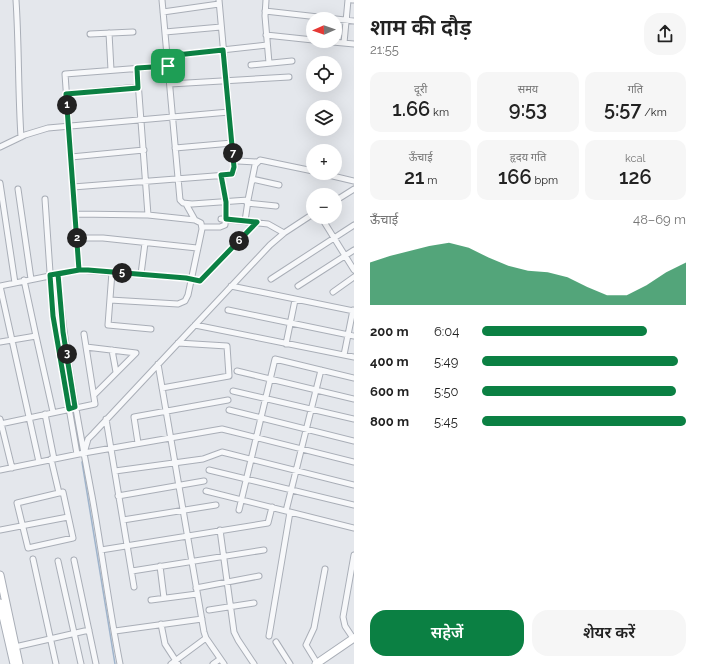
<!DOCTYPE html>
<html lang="hi">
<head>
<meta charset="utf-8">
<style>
	body { margin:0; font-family:Raleway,"Noto Sans Devanagari",sans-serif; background:#f6f6f6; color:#222; height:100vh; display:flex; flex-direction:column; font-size:15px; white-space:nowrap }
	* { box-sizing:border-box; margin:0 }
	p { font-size:13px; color:#767676 }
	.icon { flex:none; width:22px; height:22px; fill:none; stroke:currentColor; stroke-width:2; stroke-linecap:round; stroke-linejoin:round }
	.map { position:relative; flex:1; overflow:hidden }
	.panel { display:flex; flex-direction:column; background:#fff; width:348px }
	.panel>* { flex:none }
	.needle { width:26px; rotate:268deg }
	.tools { position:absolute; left:306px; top:12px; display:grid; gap:8px }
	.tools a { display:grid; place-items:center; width:36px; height:36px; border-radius:50%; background:#fff; box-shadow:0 4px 16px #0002; font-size:20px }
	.pin { position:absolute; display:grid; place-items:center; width:34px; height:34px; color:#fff; margin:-17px; border-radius:8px; box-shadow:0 2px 6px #0006 }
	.km { position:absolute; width:20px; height:20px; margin:-10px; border-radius:50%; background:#222; color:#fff; font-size:11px; line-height:20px; text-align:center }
	.round { display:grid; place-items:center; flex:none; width:42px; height:42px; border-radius:16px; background:#f6f6f6 }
	.headline { display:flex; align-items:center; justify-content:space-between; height:68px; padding:0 16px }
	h1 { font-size:22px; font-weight:600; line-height:30px }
	.stats { display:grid; grid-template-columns:repeat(3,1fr); gap:6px; height:68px; padding:4px 16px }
	.stats div { display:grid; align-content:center; border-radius:10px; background:#f6f6f6; text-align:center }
	.stats b { font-size:20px; font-weight:600 }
	.stats small { font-size:11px; font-weight:400 }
	.stats p { font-size:11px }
	.chart { height:112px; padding:8px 16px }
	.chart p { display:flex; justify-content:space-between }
	.chart svg { width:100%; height:72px; margin-top:4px; fill:#0b8043; opacity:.7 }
	.cta { display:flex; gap:8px; margin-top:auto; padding:8px 16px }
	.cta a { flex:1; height:46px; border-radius:16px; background:#0b8043; color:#fff; font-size:16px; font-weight:600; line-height:46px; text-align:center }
	.cta a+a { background:#f6f6f6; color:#222 }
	ul { padding:0 16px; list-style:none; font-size:13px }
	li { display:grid; grid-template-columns:64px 48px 1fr; align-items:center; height:30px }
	li i { height:10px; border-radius:5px; background:#0b8043 }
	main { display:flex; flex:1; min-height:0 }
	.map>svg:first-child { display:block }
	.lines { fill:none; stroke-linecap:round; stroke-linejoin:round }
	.stream { stroke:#9fb4cc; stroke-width:1.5 }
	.street-casing { stroke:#a9aeb7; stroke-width:7 }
	.secondary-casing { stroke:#a9aeb7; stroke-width:9 }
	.street { stroke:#f7f8fa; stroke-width:5 }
	.secondary { stroke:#fff; stroke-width:7 }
	.route-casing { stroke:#fff; stroke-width:8 }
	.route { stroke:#0b8043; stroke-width:5 }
</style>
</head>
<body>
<main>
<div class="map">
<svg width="354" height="664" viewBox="0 0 354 664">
	<rect width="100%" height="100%" fill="#e4e7ec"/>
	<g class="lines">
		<path class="stream" d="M82,462L115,664"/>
		<g class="street-casing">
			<path id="street" d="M16,0C19,46 18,91 21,137
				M162,0L180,200L183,203L192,204L248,200L255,165L260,160L313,171
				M266,0L265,16L269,63
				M352,0H354
				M265,11L354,21
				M163,12L219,4
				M165,32L221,27
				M109,33L111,70
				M90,34L133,32
				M266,35L313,40
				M322,41L354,44
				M344,43L348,0
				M167,56L267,45
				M251,65L292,61
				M137,68L148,215
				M170,84L289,77
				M66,94L138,87
				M0,147L25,135L48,128L229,112
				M175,148L232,143
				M71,157L144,150
				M238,161L257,162
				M320,173L354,181
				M252,179L279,185
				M0,183L15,283
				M73,187L227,175L233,173L234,167L219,0
				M18,189L31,279
				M45,199L53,316L77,454
				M335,201L354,189
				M247,203L276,206
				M186,204L195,220
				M76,214L148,215L195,220L201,223L202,229L188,295L185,301L178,304L110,300
				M321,217L354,270
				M221,219L268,224L284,233
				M245,221L248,201
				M202,227H220L225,225L226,202L221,175
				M77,238H103L197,248
				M79,270L65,74L168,66
				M112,272L108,325L151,329
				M58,274C64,349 78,422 92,496C102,552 109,608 120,664
				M141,274L145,243
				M271,279L354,225
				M0,286L79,270L186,278L200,281L257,222
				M0,286L39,462
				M231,286L354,311
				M298,286L354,250
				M333,292L354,277
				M228,310L354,336
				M195,325L354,357
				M36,336L53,412
				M0,342L36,336L24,280
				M286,344L295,300
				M86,347L136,353L94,395
				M112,350L116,372
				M344,355L353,310
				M158,364L204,632L206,638L224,664
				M237,371L354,399
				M162,388L229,376L227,346L178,343
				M233,391L354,419
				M229,410L354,441
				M45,414L54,459
				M0,419L12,468
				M106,419L134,587
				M0,424L95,404L84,334
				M138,443L134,417L228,400
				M84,453L222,429L354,462
				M51,459L59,493
				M0,470L84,453L88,439L93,434L270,245L284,233L313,214
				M209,470L354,505
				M115,471L203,459L222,452L354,485
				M206,491L354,528
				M63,492L73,538L28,548L17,503Z
				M118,496L204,481
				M239,510L275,359L354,378
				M286,511L321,370
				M123,520L216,505
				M0,530L68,517
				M220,530L234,632L238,640L254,664
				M101,550L268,523L272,507
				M33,559L56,664
				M74,560L96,664
				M58,561L81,664
				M160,566L164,598
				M132,571L264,550
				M196,588L259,576
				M151,600L197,594
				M209,610L254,603
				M161,624L165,644L178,664
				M115,631L202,619
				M269,636L290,512
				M353,638L345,626L343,617L354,555
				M276,642L290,664
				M15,647L89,630
				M317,663L306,645L314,628L325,569
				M171,664L206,638
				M213,664L220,659"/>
		</g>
		<g class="secondary-casing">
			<path id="secondary" d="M0,575L19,664
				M0,603L14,664
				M316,664L354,638"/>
		</g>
		<use href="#street" class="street"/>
		<use href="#secondary" class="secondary"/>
	</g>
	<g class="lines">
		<g class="route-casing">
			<path id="route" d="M168,66L137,68L138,88L66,94L79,270L58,274L63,332L75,407L69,409L53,316L50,275L79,270H88L186,278L200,281L257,222L226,219V202L221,175L232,174L234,167L223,50L167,56L168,66"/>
		</g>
		<use href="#route" class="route"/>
	</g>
</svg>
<div class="tools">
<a><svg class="needle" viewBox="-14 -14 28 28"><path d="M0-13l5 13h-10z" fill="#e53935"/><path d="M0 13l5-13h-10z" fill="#767676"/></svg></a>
<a><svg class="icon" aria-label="locate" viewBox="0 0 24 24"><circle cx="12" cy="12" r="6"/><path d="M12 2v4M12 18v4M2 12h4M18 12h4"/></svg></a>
<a><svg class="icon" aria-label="layers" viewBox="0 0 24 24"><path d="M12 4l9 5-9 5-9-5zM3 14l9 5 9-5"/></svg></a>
<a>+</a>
<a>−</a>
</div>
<div class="pin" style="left:168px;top:66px;background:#1e9e55"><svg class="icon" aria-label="arrive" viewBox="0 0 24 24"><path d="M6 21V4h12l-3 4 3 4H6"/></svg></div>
<b class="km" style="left:67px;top:105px">1</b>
<b class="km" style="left:77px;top:238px">2</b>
<b class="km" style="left:67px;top:354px">3</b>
<b class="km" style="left:122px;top:273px">5</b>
<b class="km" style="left:239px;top:241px">6</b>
<b class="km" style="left:233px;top:153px">7</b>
</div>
<section class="panel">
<div class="headline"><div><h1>शाम की दौड़</h1><p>21:55</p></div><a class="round"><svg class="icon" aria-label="share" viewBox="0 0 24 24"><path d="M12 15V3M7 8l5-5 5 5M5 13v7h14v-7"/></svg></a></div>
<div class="stats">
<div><p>दूरी</p><b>1.66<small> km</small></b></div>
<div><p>समय</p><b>9:53</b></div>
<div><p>गति</p><b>5:57<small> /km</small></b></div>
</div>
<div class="stats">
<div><p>ऊँचाई</p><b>21<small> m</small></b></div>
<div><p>हृदय गति</p><b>166<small> bpm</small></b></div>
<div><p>kcal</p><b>126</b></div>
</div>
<div class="chart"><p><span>ऊँचाई</span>48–69 m</p>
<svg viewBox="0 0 160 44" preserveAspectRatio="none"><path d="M0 44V18L10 14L20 11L30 8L40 6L50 9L60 15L70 20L80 23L90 24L100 27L110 33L120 38L130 38L140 32L150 24L160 18V44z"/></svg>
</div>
<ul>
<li><b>200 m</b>6:04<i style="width:81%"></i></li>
<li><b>400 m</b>5:49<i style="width:96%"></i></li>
<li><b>600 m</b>5:50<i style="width:95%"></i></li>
<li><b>800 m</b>5:45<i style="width:100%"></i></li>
</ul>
<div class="cta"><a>सहेजें</a><a>शेयर करें</a></div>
</section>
</main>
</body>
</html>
